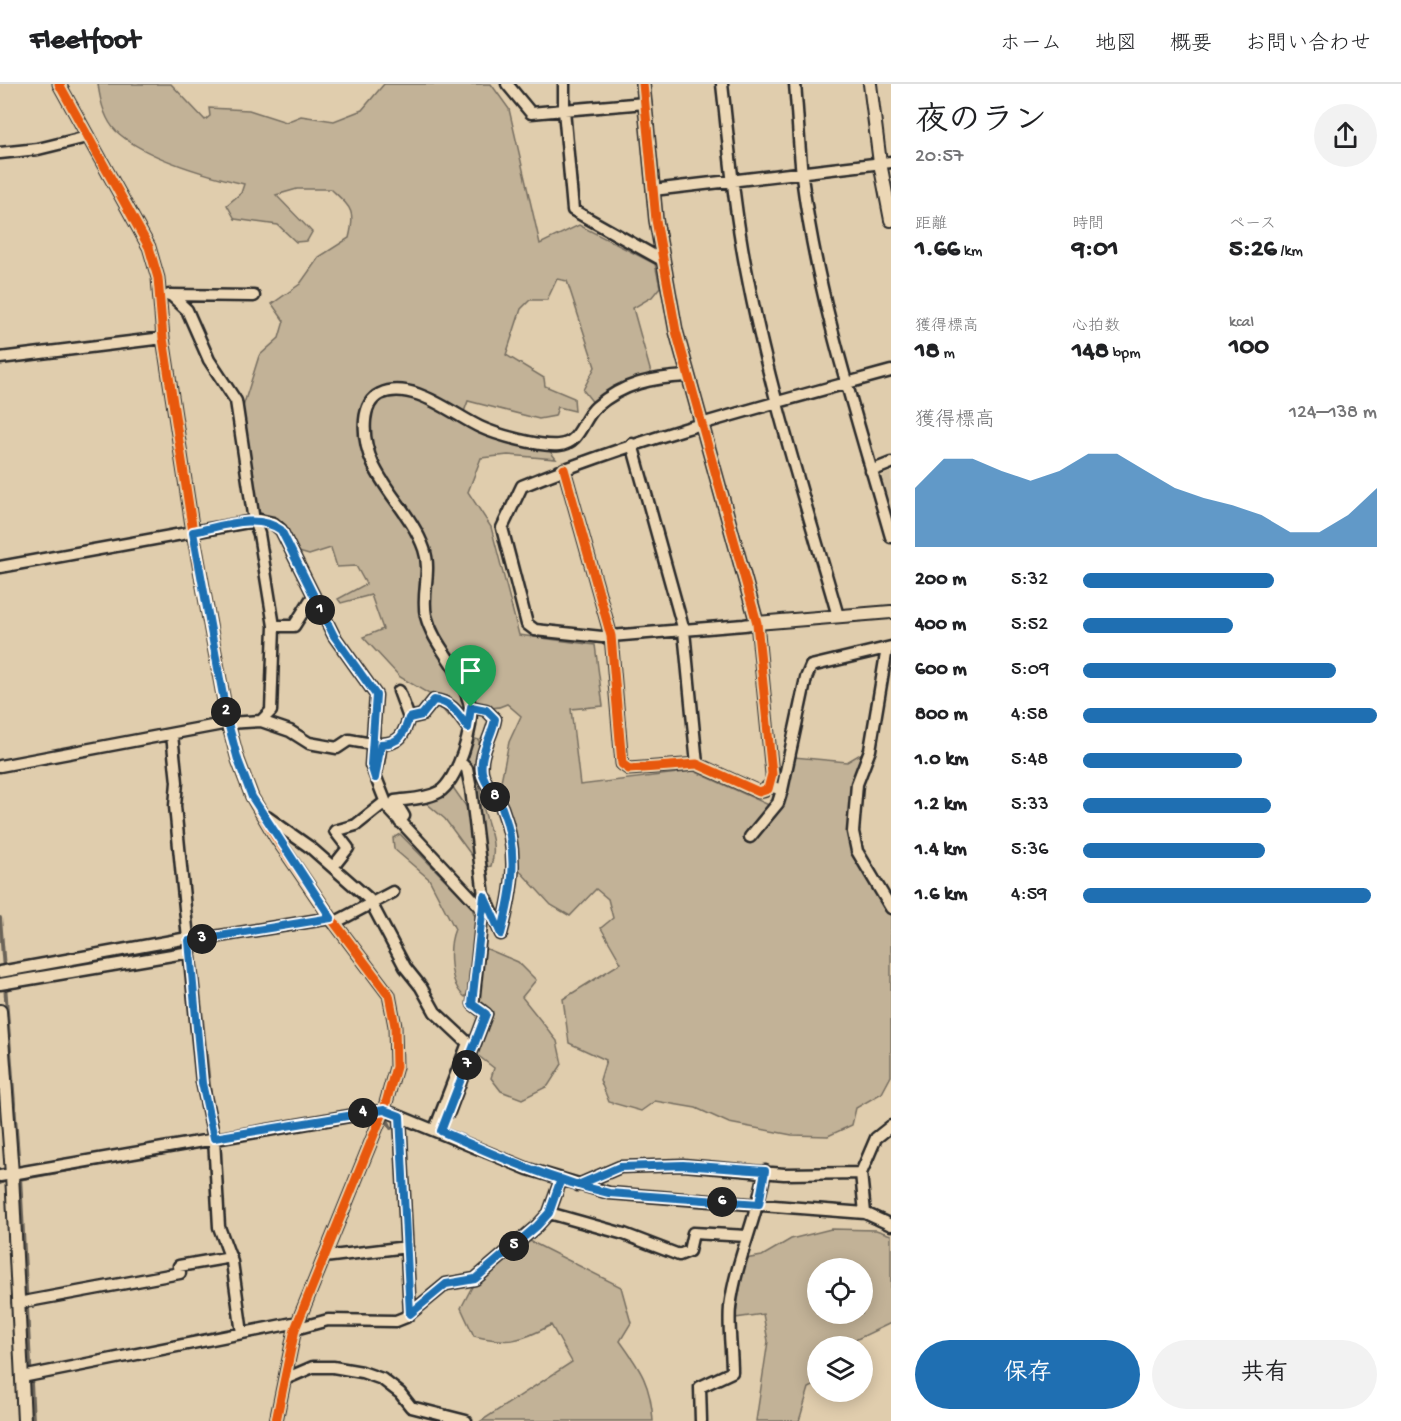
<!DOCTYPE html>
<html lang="ja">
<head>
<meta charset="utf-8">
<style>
	body { margin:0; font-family:"Gochi Hand","Klee One",sans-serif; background:#f2f2f2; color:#202124; height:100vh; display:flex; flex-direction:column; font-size:22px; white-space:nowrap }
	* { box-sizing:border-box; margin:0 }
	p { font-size:20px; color:#757577 }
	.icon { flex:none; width:33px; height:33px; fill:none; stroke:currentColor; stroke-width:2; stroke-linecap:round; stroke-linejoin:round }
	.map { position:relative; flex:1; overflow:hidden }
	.sheet { display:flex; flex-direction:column; background:#fff; width:510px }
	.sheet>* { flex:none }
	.controls { position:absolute; left:807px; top:1174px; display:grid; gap:12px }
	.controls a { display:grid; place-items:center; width:66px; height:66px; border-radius:50%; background:#fff; box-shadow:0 3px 15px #0003; font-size:30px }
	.pin { position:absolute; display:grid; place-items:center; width:51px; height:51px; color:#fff; margin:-62px -26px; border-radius:50% 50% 50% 0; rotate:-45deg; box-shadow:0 0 6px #0007 }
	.pin .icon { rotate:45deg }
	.km { position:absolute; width:30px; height:30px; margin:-15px; border-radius:50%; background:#222; color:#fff; font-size:16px; line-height:30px; text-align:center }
	.round { display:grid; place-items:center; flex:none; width:63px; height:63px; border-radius:32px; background:#f2f2f2 }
	.head { display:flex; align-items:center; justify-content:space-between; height:102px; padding:0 24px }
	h1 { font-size:33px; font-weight:700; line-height:45px }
	.metrics { display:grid; grid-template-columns:repeat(3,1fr); gap:9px; height:102px; padding:6px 24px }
	.metrics div { display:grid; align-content:center }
	.metrics b { font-size:26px; font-weight:700 }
	.metrics small { font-size:16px; font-weight:400 }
	.metrics p { font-size:16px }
	.chart { height:168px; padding:12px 24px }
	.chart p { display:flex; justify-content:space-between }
	.chart svg { width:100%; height:108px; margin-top:6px; fill:#1f6fb2; opacity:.7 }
	.primary-button { display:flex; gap:12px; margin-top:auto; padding:12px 24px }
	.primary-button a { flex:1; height:69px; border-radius:36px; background:#1f6fb2; color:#fff; font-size:24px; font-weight:700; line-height:69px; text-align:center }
	.primary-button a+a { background:#f2f2f2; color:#202124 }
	ul { padding:0 24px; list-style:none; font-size:20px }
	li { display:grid; grid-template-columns:96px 72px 1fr; align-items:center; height:45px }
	li i { height:15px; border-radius:8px; background:#1f6fb2 }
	header { display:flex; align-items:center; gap:36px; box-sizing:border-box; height:84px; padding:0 30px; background:#fff; border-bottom:2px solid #e0e0e0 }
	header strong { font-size:28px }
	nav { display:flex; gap:33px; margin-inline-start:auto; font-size:21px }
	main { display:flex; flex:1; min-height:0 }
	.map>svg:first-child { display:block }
	.built { fill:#d0bfa1 }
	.green { fill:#c2b297; stroke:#766e61; stroke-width:1.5; fill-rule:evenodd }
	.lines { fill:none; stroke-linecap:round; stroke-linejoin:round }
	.stream { stroke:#6b6459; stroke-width:4 }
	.minor-casing { stroke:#2b2b2b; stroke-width:15 }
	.tertiary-casing { stroke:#2b2b2b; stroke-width:16 }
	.minor { stroke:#ecd7b5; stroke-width:10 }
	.tertiary { stroke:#ecd7b5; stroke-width:12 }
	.cycleway-casing { stroke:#ecd7b5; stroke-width:13 }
	.cycleway { stroke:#e8590c; stroke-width:9 }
	.route-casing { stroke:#fff; stroke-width:12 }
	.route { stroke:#1f6fb2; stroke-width:8 }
</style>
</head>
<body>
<header>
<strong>Fleetfoot</strong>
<nav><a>ホーム</a><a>地図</a><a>概要</a><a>お問い合わせ</a></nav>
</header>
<main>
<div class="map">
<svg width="891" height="1337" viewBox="0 0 891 1337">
	<rect width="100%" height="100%" fill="#e0cdad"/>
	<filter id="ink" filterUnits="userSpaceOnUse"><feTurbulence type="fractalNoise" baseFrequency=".0167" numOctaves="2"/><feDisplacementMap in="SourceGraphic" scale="12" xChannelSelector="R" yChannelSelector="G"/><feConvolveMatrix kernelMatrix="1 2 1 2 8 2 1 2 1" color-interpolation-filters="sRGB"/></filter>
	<g filter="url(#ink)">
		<path class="built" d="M891,388V432L881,399L884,391Z"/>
		<path class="green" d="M98,0H171L205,36L210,32L209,24L249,26L286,38L301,32L334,37L362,26L384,0H491L509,25L540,160L579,141L655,180L660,203L652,213L633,224L651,289L608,308L594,320L583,306L595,283L567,197L557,195L547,216H530L521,225L506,271L544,294L545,302L574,314L575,327L558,323L555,332L539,335L468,317L461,336L549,366L556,375L508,371L481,374L468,408L491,443L519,551L595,561L603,622L571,625L580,701L694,687L771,722L794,673L847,678L862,669L849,720L848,749L853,772L891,832V992L882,1009L856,1024L852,1041L828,1052L792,1051L729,1039L696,1024L655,1017L641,1027L609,1018L600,996L606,976L569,959L563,915L621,879L601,844L613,834L608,815L596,805L570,832L551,821L518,785L512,739L500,702L509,658L521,632L507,620C483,632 474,610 448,632L431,611L400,593L363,553L383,545L371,511L341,519L338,515L366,500L356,482L337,483L331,464L309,471L299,468L285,441L257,427L242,326L259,272L279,254L284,237L272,220L300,200L319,173L349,154C356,126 351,124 331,105H297L276,111L312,148L307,157L296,158L278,141L235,135L227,121L241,109L244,100C206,91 145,74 116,47C104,35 100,16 98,0Z
			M472,654L479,656C479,675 478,694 481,713C485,738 499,758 491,782L487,783L472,686L466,677Z
			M452,702L468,725L475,776L445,735L425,718L443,712Z
			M400,750L471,822L477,837L469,908L465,913C448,900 448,862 455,845L429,795L394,765L393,754Z
			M485,864L518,878L536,896L522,913L557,957L562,980L548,1002L522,1015L501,1007L491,994L494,984L476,970L493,930L477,916Z
			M831,1145L876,1146L891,1151V1239L855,1256L852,1263H818L817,1300L809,1304L799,1337H756L768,1257L763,1230L735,1234L745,1175L762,1172L791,1155ZM818,1185H862V1230H818Z
			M530,1157L621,1203L631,1239L620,1257C641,1286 651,1301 653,1337H481L572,1278L551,1241C520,1258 508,1260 474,1252L461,1224L474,1199Z"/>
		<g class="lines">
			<path class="stream" d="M0,834L4,885
				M194,860L210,1010
				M4,893L187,861
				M5,901L18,1072
				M386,1034L391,1044
				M20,1093L33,1337
				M19,1095L118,1077
				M0,1099L2,1098"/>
			<g class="minor-casing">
				<path id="minor" d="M59,0L149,163L158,194L163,254L193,448L228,639L238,676L252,713L275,752L331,834L389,911L395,942L396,983L384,1026L295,1245L276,1337
					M507,0L531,29L564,26L573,126L662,176
					M564,0V26L645,19
					M722,0C729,62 734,124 746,185C768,302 805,417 838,532
					M795,0C798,33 799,67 803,100C819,220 858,337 891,453
					M0,69L38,65L87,53
					M653,106L891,78
					M169,211L254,212
					M0,274L163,254
					M632,360L684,547L697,680
					M564,385L611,552L622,680L629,685L697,680L759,708L764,707L771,699L772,690L757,539L744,541L611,552L602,553L535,546L527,540L502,444L522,402C642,353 767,321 891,287
					M871,387L891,379
					M0,483L259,436L273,439L281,446L334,552L376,611L371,681L388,724L483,826
					M274,542H294L313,512
					M887,564L870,666L857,700L853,748L857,767L891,824
					M471,623L486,626L495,635C492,653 479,669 482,688C485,703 497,711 502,724C519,768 513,806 501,850L486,814
					M409,634L422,631L434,616C452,618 458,630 468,644
					M261,637L290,647L309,659L337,664L349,656L372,660
					M172,651L177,698L175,722L202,998L214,1054L219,1143L232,1178L242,1249
					M0,682L228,639L261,637L271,627L274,542L259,450L254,437L236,317L209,276L187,226L171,211
					M377,685L381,660C401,659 403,651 409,634L399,607
					M770,702L782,706L806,594L811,582L891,563
					M267,733L311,764L369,815L405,883L421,903L435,928L468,959L435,1045
					M400,738L404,732L395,717C409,715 426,715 439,708C457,697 475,642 470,622C468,612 463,601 459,592C448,572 432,555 426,532C421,510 432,487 424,465C408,419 360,390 365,336C366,325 370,315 380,310C412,295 452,330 480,343C497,351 541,363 559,361C581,359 582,335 596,323C623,299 652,294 687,292
					M750,753L778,719L782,706
					M333,783L348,764L335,747L356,741L385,718
					M334,839L393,808
					M189,857L331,834
					M0,888L188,854
					M0,900L190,868
					M449,1028L486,930L473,920L484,812L471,705L467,685L460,678
					M400,1033L410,1230
					M861,1089L865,1129
					M0,1092L384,1026L528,1085L609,1109L865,1129L891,1141
					M578,1101L620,1083L683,1081L784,1090L861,1089L876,1054L891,1042
					M549,1129L624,1150L679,1171L689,1167L693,1149L747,1152
					M324,1173L407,1163
					M18,1219L180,1189L179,1182L231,1173
					M295,1245L328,1236L396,1237L406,1233L446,1200L475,1195L537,1142L549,1129L561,1095
					M22,1293L298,1238
					M285,1295L313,1283H333L362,1288L382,1295L400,1309L411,1323L466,1337
					M701,1337L700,1303L732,1288C732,1267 728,1244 730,1223C736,1176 757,1134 765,1087"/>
			</g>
			<g class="tertiary-casing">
				<path id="tertiary" d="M643,0L656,136L676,247L757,539L891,528
					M870,0L880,79L891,136
					M0,927L12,1090L24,1337"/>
			</g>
			<use href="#minor" class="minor"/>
			<use href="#tertiary" class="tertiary"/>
			<g class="cycleway-casing">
				<path id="cycleway" d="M59,0L149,163L158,194L163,254L193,448L228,639L238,676L252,713L275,752L331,834L389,911L395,942L396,983L384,1026L295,1245L276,1337
					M564,385L611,552L622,680L629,685L697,680L759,708L768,705L772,690L757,539L676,247L656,136L643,0"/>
			</g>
			<use href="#cycleway" class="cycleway"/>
		</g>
	</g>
	<g class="lines" filter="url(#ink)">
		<g class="route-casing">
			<path id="route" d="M471,623L468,644C458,630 452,618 434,616L422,631L409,634C403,651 401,659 381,660L375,694L371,681L376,611L334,552L281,446C257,428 220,443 193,448L228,639L238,676L252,713L331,834L189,857L202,999L214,1054L384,1026L400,1032L410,1230L446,1200L475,1195L537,1142L549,1129L561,1095L578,1101L620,1083L683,1081L765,1087L759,1120L609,1109C551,1096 496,1072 441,1047L486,930L472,920L484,812L501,850C513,805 519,768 502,724C497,711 485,703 482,688C479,669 492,653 495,635L486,626L471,623"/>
		</g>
		<use href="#route" class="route"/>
	</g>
</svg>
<div class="controls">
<a><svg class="icon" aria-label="locate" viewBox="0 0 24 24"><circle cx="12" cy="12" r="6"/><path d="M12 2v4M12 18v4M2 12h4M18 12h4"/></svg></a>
<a><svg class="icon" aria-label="layers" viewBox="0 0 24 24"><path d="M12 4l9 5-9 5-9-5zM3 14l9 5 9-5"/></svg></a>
</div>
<div class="pin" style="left:471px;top:623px;background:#1e9e55"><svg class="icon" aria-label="arrive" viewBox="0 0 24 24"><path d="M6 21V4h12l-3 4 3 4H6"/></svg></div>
<b class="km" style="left:320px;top:526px">1</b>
<b class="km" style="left:226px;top:628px">2</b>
<b class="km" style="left:202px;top:855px">3</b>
<b class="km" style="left:363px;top:1029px">4</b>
<b class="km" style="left:514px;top:1162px">5</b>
<b class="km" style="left:722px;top:1118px">6</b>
<b class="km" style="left:467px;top:981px">7</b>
<b class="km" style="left:495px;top:713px">8</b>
</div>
<section class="sheet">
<div class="head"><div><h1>夜のラン</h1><p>20:57</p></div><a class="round"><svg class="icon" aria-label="share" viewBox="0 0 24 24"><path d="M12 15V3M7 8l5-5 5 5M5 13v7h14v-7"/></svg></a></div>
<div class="metrics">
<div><p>距離</p><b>1.66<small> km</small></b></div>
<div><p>時間</p><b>9:01</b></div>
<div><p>ペース</p><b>5:26<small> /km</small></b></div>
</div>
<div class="metrics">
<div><p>獲得標高</p><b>18<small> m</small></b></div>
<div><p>心拍数</p><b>148<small> bpm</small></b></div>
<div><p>kcal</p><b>100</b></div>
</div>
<div class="chart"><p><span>獲得標高</span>124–138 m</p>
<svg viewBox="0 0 160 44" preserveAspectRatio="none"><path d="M0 44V20L10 8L20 8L30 13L40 17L50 13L60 6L70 6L80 13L90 20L100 24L110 27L120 31L130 38L140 38L150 31L160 20V44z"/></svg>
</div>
<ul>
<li><b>200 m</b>5:32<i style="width:65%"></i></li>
<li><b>400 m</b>5:52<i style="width:51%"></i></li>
<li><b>600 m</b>5:09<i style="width:86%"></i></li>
<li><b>800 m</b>4:58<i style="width:100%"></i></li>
<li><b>1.0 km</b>5:48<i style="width:54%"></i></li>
<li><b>1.2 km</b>5:33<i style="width:64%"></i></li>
<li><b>1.4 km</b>5:36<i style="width:62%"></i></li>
<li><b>1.6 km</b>4:59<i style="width:98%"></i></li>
</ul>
<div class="primary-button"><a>保存</a><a>共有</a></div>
</section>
</main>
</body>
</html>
